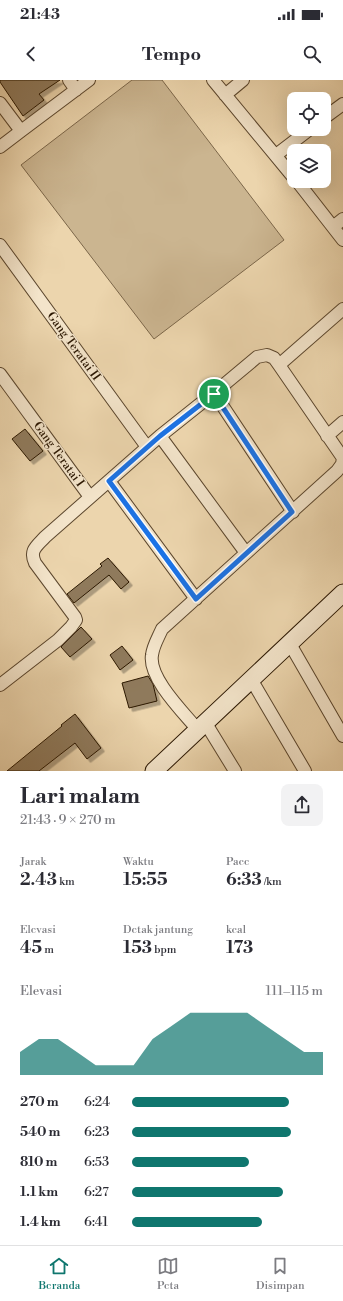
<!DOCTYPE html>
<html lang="id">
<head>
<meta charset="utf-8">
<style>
	body { margin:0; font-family:"Libre Bodoni",serif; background:#f2f2f3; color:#2b2b33; height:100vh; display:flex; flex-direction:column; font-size:15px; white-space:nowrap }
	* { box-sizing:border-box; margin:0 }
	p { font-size:13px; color:#7c7c81 }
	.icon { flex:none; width:22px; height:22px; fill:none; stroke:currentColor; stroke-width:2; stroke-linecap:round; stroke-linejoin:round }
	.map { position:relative; height:691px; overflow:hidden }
	.drawer { display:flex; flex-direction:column; background:#fff; flex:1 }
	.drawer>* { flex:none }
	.fabs { position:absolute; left:287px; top:12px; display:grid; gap:8px }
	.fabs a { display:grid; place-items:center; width:44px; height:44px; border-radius:8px; background:#fff; box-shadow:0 4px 16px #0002; font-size:20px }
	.pin { position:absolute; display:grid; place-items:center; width:34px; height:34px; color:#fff; margin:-17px; border:2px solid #fff; border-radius:50%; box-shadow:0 1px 4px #0007 }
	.round { display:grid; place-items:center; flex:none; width:42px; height:42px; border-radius:8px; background:#f2f2f3 }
	.overview { display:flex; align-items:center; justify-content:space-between; height:68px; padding:0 20px }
	h1 { font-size:22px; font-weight:700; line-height:30px }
	.stats { display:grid; grid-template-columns:repeat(3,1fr); gap:6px; height:68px; padding:4px 20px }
	.stats div { display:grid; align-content:center }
	.stats b { font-size:17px; font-weight:700 }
	.stats small { font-size:11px; font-weight:400 }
	.stats p { font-size:11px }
	.chart { height:112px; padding:8px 20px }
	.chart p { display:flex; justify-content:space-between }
	.chart svg { width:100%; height:72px; margin-top:4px; fill:#0f766e; opacity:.7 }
	ul { padding:0 20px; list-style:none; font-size:13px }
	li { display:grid; grid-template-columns:64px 48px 1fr; align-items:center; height:30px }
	li i { height:10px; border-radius:5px; background:#0f766e }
	.status { display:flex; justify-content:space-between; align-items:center; height:28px; padding:0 20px; background:#fff; direction:ltr }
	.status svg { height:11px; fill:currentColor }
	header { display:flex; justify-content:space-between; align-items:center; height:52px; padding:0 20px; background:#fff; font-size:18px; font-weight:700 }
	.tabs { display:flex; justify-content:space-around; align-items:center; height:56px; border-top:1px solid #e1e1e2; background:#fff; font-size:11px; color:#7c7c81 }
	.tabs a { display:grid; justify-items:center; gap:2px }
	.tabs .on { color:#0f766e }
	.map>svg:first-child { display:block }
	.green { fill:#cbb590; stroke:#7b6649 }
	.building { fill:#8f7a5b; stroke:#2b1702; filter:url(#shadow) }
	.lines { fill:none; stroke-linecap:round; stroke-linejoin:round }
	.street-casing { stroke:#5b462d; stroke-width:14 }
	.secondary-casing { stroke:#2b1702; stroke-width:19 }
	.street { stroke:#f3e4ca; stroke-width:12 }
	.secondary { stroke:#f3e4ca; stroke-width:17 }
	.route-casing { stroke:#fff; stroke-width:8 }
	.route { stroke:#1a73e8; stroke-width:5 }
	.labels { text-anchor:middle; stroke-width:3; stroke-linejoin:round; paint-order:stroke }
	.street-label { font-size:12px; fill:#2b1702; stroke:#f3e4ca }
</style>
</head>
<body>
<div class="status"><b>21:43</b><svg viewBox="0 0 49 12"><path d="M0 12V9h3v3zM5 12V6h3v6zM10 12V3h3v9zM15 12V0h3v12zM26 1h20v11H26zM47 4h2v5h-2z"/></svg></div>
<header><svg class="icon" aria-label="back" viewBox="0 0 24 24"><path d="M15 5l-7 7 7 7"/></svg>Tempo<svg class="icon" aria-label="search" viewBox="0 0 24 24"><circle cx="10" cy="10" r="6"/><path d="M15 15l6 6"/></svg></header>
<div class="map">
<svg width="343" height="691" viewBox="0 0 343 691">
	<defs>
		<filter id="shadow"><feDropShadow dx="3.5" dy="3.5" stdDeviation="0" flood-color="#0004"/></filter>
	</defs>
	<rect width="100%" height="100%" fill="#ecd5ad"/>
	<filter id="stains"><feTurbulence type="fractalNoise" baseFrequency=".005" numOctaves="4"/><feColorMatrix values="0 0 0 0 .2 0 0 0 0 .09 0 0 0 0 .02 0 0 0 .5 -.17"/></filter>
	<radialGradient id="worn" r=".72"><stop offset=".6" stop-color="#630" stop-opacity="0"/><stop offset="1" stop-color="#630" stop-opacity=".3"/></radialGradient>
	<path class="green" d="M132,0H162L284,160L154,259L21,85Z"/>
	<path class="building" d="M0,0H60L39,14L44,20L23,36L0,2Z
		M25,349L43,371L30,381L12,359Z
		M108,478L129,502L121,509L109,495L74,523L67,514L102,486L100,484Z
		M81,547L92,559L70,577L61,567Z
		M122,566L133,580L120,590L110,575Z
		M148,596L153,604L157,621L129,628L122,603Z
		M75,634L101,668L87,679L75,663L39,691H7L62,646L61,645Z"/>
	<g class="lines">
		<g class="street-casing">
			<path id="street" d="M69,0L76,10
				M213,0L294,98
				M225,15L243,0
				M0,23L21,51L89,0
				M324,38L343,24
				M0,67L21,51
				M276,75L310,49
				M297,101L343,160
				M333,147L343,139
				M0,165L147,367
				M279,285L343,229
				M0,294L90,417
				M214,313L293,432
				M160,356L246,473
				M327,356L343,342
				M109,401L196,519
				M290,564L343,656
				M251,599L305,691
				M0,605L58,560L71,547L76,540L75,537L35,483C29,470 37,466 45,457L160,356L214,313L257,277L267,275L274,278L279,285L343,378L342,384L337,391L162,549C158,558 153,566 152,575C148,598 184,633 198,650
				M205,642L235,691"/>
		</g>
		<g class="secondary-casing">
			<path id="secondary" d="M154,691L343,513"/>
		</g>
		<use href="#street" class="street"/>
		<use href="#secondary" class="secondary"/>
	</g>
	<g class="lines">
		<g class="route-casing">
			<path id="route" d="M214,314L292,432L196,519L109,401L160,356Z"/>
		</g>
		<use href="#route" class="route"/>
	</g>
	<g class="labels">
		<g class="street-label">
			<text transform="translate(74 266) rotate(54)" y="4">Gang Teratai II</text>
			<text transform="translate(59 374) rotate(54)" y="4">Gang Teratai I</text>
		</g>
	</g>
	<rect width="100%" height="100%" filter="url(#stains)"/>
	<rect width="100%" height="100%" fill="url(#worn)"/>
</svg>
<div class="fabs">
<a><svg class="icon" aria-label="locate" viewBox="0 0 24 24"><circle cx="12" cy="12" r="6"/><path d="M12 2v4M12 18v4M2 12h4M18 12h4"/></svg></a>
<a><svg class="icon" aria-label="layers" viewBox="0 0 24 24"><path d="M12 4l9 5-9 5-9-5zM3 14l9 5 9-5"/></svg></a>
</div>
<div class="pin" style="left:214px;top:314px;background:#1e9e55"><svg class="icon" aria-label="arrive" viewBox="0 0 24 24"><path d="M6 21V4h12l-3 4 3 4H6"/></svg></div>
</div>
<section class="drawer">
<div class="overview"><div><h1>Lari malam</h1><p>21:43 · 9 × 270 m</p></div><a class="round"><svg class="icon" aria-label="share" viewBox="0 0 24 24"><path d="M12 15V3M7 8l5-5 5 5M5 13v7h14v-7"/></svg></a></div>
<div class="stats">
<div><p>Jarak</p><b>2.43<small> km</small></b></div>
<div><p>Waktu</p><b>15:55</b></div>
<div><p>Pace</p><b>6:33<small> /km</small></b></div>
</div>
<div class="stats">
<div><p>Elevasi</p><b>45<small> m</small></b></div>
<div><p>Detak jantung</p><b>153<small> bpm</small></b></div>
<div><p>kcal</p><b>173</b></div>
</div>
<div class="chart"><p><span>Elevasi</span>111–115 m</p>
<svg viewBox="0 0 160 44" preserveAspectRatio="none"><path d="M0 44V30L10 22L20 22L30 30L40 38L50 38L60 38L70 22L80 14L90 6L100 6L110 6L120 6L130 14L140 22L150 30L160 30V44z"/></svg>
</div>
<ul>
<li><b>270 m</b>6:24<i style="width:82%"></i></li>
<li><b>540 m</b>6:23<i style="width:83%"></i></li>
<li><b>810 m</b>6:53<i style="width:61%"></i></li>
<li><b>1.1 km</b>6:27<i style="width:79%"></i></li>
<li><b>1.4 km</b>6:41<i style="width:68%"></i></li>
</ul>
</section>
<nav class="tabs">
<a class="on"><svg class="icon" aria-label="home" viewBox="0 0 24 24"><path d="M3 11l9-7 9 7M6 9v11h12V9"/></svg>Beranda</a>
<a><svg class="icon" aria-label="map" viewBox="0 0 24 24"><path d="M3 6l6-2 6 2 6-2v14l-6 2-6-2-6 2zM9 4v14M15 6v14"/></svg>Peta</a>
<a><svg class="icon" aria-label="saved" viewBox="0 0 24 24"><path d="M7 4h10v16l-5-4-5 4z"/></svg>Disimpan</a>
</nav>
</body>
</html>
